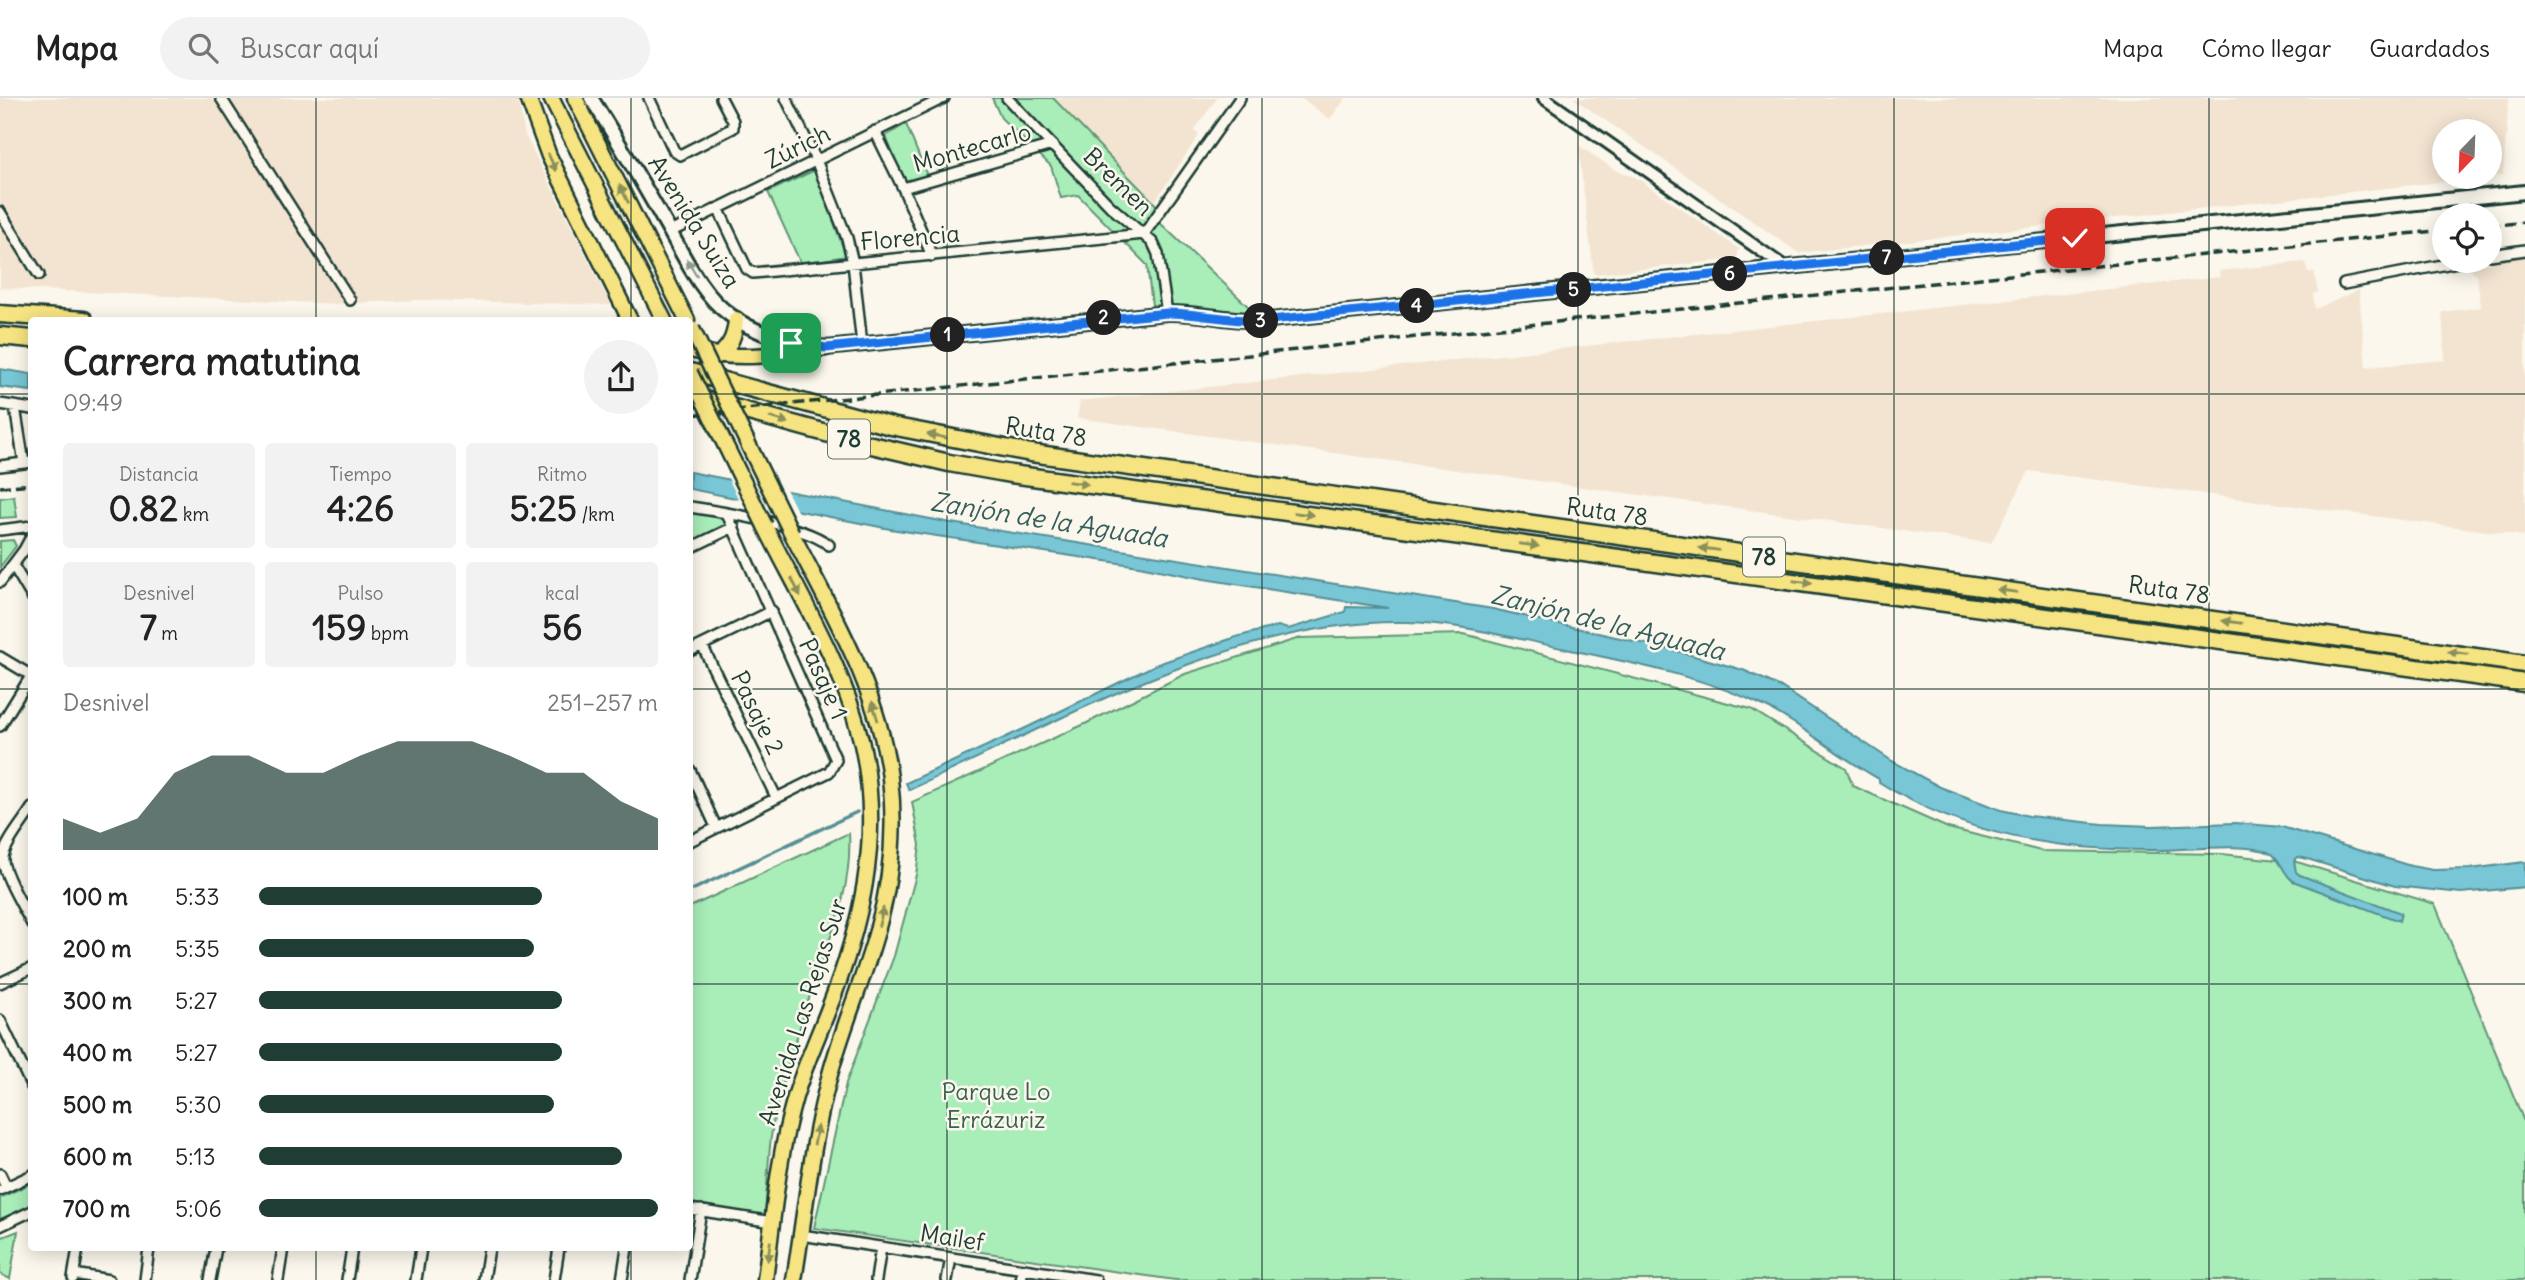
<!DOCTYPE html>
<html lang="es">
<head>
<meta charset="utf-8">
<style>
	body { margin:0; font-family:Delius,sans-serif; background:#f2f2f2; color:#222; height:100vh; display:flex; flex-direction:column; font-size:26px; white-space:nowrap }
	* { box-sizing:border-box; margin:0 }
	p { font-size:23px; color:#767676 }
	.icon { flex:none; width:38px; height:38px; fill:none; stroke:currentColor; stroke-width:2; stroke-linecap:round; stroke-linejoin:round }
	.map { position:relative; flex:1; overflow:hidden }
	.drawer { position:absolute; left:28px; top:219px; width:665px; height:934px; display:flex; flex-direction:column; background:#fff; border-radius:7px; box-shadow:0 4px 18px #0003 }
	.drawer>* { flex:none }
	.needle { width:46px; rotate:203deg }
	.fabs { position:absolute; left:2432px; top:21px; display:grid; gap:14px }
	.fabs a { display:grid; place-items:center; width:70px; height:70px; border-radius:50%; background:#fff; box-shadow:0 4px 18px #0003; font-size:35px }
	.pin { position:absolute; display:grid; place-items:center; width:60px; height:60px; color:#fff; margin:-30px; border-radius:14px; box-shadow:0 4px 10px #0006 }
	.km { position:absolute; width:35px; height:35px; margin:-18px; border-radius:50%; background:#222; color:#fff; font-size:19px; line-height:35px; text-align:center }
	.round { display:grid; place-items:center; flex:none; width:74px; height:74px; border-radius:37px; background:#f2f2f2 }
	.headline { display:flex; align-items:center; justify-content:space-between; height:119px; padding:0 35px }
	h1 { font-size:38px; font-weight:700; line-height:52px }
	.metrics { display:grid; grid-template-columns:repeat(3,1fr); gap:10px; height:119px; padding:7px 35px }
	.metrics div { display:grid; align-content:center; border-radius:7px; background:#f2f2f2; text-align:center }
	.metrics b { font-size:35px; font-weight:700 }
	.metrics small { font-size:19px; font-weight:400 }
	.metrics p { font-size:19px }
	.chart { height:196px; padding:14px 35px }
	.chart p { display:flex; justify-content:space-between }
	.chart svg { width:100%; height:126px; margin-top:7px; fill:#1f3d34; opacity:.7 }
	ul { padding:0 35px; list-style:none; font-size:23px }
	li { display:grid; grid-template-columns:112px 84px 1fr; align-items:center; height:52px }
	li i { height:18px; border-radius:9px; background:#1f3d34 }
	header { display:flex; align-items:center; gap:42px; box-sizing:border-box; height:98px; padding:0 35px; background:#fff; border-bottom:2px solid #e0e0e0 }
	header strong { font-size:33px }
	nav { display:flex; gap:38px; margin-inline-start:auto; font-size:24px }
	.search { width:490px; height:63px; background:#f2f2f2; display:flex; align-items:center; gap:18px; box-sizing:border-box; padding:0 24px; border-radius:38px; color:#767676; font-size:26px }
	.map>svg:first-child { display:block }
	.built { fill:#f3e4d1; fill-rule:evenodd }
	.green { fill:#a9edb9; stroke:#649576; stroke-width:2 }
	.water { fill:#78c6d6; stroke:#548f95; stroke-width:2 }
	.pier { fill:#fbf7ec }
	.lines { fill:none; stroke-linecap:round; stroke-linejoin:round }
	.stream { stroke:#548f95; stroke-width:3.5 }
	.minor-casing { stroke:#1f3d34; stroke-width:14 }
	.tertiary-casing { stroke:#1f3d34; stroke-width:16 }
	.secondary-casing { stroke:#1f3d34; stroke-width:18 }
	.primary-casing { stroke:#1f3d34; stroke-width:19 }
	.motorway-casing { stroke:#1f3d34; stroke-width:21 }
	.minor { stroke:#fbf7ec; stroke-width:9 }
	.tertiary { stroke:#fbf7ec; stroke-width:10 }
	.secondary { stroke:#fbf7ec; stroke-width:12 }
	.primary { stroke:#f6e381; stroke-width:14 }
	.motorway { stroke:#f6e381; stroke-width:16 }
	.rail { stroke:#1f3d34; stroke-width:3.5; stroke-dasharray:10 5; stroke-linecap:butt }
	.primary-bridge-casing { stroke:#1f3d34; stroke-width:19; stroke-linecap:butt }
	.primary-bridge { stroke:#f6e381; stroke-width:14 }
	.oneway { fill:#8a905a }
	.oneway2 { fill:#8d9a90 }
	.route-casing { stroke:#fff; stroke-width:14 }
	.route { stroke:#1a73e8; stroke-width:9 }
	.grid { fill:none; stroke:#1f3d34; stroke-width:2; stroke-opacity:0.55 }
	.labels { text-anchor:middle; stroke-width:5; stroke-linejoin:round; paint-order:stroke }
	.shield { fill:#fbf7ec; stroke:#61756b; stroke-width:2 }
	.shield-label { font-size:23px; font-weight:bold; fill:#1f3d34 }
	.street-label { font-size:24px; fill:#1f3d34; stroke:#fbf7ec }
	.park-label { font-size:24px; fill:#3b604f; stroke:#fbf7ec }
	.water-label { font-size:26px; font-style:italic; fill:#355f5c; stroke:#fbf7ec }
</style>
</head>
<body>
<header>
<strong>Mapa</strong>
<div class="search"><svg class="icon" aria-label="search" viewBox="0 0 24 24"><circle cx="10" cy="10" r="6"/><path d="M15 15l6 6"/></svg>Buscar aquí</div>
<nav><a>Mapa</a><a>Cómo llegar</a><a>Guardados</a></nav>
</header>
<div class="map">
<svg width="2525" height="1182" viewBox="0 0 2525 1182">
	<rect width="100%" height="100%" fill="#fbf7ec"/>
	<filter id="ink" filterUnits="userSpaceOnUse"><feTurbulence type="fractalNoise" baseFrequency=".0143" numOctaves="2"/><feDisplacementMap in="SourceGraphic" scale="14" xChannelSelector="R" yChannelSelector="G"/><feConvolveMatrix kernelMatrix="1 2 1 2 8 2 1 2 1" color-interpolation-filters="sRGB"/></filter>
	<g filter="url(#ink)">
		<path class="built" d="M0,0H518L525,37L611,207L418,202L337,206L0,190Z
			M1053,0H1217L1194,33L1199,37L1154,105Z
			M1301,0H1346L1330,21Z
			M1573,0H2509L2503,77L1799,155ZM2445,33H2490V79H2445Z
			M1578,47L1615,72L1637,80L1739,151L1737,161L1594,176Z
			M2525,158V438L2029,373L1991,445L1077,320L1080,303L2220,179L2219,173L2305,164L2308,175L2314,173L2318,194L2313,196L2315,211L2359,192L2366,269L2445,262L2442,214L2481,209L2477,179L2470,169Z"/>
		<path class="green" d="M992,0H1053L1163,114L1158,123L1251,211L1250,214L1152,207L1147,167L1078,97L1061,100L1051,68L1001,20Z
			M906,26L928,80L905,87L886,38Z
			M815,72L846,158L801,166L768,94Z
			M14,398L17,419L0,420V400Z
			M690,414L726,419L731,427L690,444Z
			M13,442L16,448L0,469V443Z
			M1464,536L1751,611L1846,670L1853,688L1948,730L2041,753L2222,756L2297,764L2435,806L2525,1026V1182H1175L814,1130L846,985L894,858L916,777L920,747L912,704L1085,626L1185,576L1300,540Z
			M849,735C853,801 824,849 806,910C796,942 786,974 777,1007C768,1042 768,1081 765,1118L690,1106V809Z
			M31,1085V1107L0,1122V1100Z
			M18,1133L10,1181L0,1176V1140Z"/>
		<path class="water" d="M0,271L31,276V293L0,289Z
			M690,374L951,425L1493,511L1677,553L1743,572L1781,589L1892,663L1940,689L2001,712L2029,718L2102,726L2152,728L2235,725L2282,729L2411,768L2433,772L2470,771L2525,764V789L2461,795L2395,788L2304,760L2298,759L2294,763L2296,774L2300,777L2401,815L2399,823L2293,783C2283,776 2280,759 2270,755C2246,744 2187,752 2159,752C2060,753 1963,738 1879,684V681C1839,659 1805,628 1764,608C1704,579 1636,566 1571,552C1517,541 1460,525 1405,524C1236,521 1060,623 909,692L906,685L1030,628L1155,567L1236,539L1278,528L1288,531L1345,514L1346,509L1388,510L1204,481L1139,468L890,431L690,391Z"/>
		<path class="pier" d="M727,378L785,389L799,417L741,406Z"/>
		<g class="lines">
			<path class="stream" d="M690,793L857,714"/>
			<g class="minor-casing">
				<path id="minor" d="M221,0L350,202
					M649,0L674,53L680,57L733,30V23L721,0
					M786,0L816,62L847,140L853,165L862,247
					M1007,0L1110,108L1153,145L1158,156L1167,215
					M875,33L903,90L932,158
					M903,90L1052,47
					M718,110L747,171L753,175L1144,136
					M0,114L39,177
					M670,134L944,0
					M1144,136L1240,0
					M2490,157L2525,152
					M2344,186L2463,163
					M0,306L32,311
					M15,309L24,365
					M0,368L32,364
					M690,409C723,414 804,427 829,447
					M0,432L32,428
					M690,450L734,429
					M13,467L32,499
					M0,484L24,452L32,437
					M702,547L776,699
					M690,553L772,513
					M0,559L32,578
					M0,628L31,578
					M690,672L716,729
					M32,710C24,723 5,745 3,759C1,773 25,812 32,826
					M690,743L829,674L836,662L727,416
					M0,885L32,870
					M0,922L32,989
					M0,1076L6,1089
					M0,1092L32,1077
					M690,1111L773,1124
					M0,1128L32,1113
					M801,1137L1096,1182
					M74,1176L109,1182
					M73,1180L78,1150
					M145,1182L149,1150
					M210,1182L216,1150
					M278,1182L283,1150
					M347,1182L352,1150
					M416,1182L421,1150
					M484,1182L489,1150
					M554,1182L559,1150
					M622,1182L627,1150
					M690,1182L701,1112
					M876,1182L881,1149
					M947,1182L951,1160
					M1021,1182L1023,1171"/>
			</g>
			<g class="tertiary-casing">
				<path id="tertiary" d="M1544,0L1786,170"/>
			</g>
			<g class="secondary-casing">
				<path id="secondary" d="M591,0C618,42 643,86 668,130C685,160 701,196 730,217C758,238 793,246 826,250L1167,215C1202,214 1235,225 1270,222L2525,94"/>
			</g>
			<g class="primary-casing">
				<path id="primary" d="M528,0L549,58L630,222
					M551,0L664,222
					M575,0L687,222
					M690,252C735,263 780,257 826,250
					M718,258C731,248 735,237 736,221
					M765,428C801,500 846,572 863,651C882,742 861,830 827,915C816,943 804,970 795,999C778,1058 773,1121 765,1182
					M792,436C832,514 879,592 890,680C896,731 891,784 877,833C863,884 841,932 828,984C811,1049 805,1116 794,1182"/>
			</g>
			<g class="motorway-casing">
				<path id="motorway" d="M0,216L84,222
					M0,238L32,241
					M690,274L891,328L1031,355L2525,566
					M690,298L863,345L949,365L1011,376L2525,585"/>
			</g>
			<use href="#minor" class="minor"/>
			<use href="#tertiary" class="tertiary"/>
			<use href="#secondary" class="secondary"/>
			<use href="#primary" class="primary"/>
			<use href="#motorway" class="motorway"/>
			<path class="rail" d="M2490,128L2525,124
				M690,317L1566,223L2445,132
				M0,389L32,386"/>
			<g class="primary-bridge-casing">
				<path id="primary-bridge" d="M692,231L792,436
					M690,275L765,428"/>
			</g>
			<use href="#primary-bridge" class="primary-bridge"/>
		</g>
		<defs><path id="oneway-solid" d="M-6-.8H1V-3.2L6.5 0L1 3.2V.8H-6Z" transform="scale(1.75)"/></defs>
		<g class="oneway">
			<use href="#oneway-solid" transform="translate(552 64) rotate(65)"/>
			<use href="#oneway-solid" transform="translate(624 96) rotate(-117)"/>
			<use href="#oneway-solid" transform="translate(779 322) rotate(16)"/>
			<use href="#oneway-solid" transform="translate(937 338) rotate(-168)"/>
			<use href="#oneway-solid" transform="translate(1078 385) rotate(8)"/>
			<use href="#oneway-solid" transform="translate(1304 416) rotate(8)"/>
			<use href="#oneway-solid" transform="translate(1529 447) rotate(8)"/>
			<use href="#oneway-solid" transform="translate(1709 451) rotate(-172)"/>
			<use href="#oneway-solid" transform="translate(1803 484) rotate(8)"/>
			<use href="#oneway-solid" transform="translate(796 489) rotate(63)"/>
			<use href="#oneway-solid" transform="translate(2007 493) rotate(-172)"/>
			<use href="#oneway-solid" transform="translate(2232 524) rotate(-172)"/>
			<use href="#oneway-solid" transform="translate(2458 555) rotate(-172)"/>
			<use href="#oneway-solid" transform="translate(875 613) rotate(-107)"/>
			<use href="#oneway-solid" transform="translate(881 819) rotate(-76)"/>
			<use href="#oneway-solid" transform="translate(816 1037) rotate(-79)"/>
			<use href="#oneway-solid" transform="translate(769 1153) rotate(98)"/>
		</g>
		<use class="oneway2" href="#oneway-solid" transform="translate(692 170) rotate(-121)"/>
	</g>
	<g class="lines" filter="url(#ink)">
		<g class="route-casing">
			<path id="route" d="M791,245L826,250L1167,215C1202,215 1235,225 1270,222L2075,140"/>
		</g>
		<use href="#route" class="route"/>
	</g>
	<path class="grid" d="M316,0V222M631,0V222M947,0V1182M1262,0V1182M1578,0V1182M1894,0V1182M2209,0V1182M0,296H32M690,296H2525M0,591H32M690,591H2525M0,886H32M690,886H2525M316,1150V1182M631,1150V1182"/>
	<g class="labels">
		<g class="shield">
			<rect x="828" y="321.5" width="42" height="39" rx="5"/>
			<rect x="1743" y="439.5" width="42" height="39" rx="5"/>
		</g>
		<g class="shield-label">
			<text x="849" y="349">78</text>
			<text x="1764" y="467">78</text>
		</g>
		<g class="street-label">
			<text transform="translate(798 49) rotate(-26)" y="8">Zúrich</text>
			<text transform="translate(972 50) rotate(-16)" y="8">Montecarlo</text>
			<text transform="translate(1118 84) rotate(44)" y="8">Bremen</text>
			<text transform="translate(694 124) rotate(58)" y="8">Avenida Suiza</text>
			<text transform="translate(910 140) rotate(-5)" y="8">Florencia</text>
			<text transform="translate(1046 334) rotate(9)" y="8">Ruta 78</text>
			<text transform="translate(1607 414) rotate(8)" y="8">Ruta 78</text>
			<text transform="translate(2169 492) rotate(8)" y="8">Ruta 78</text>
			<text transform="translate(823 581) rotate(66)" y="8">Pasaje 1</text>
			<text transform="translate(757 615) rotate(64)" y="8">Pasaje 2</text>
			<text transform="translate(803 914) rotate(-72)" y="8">Avenida Las Rejas Sur</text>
			<text transform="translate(952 1140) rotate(9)" y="8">Mailef</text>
		</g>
		<g class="park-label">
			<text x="996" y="1002">Parque Lo<tspan x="996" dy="28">Errázuriz</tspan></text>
		</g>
		<g class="water-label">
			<text transform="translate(1049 422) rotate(9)" y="9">Zanjón de la Aguada</text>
			<text transform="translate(1608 525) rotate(14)" y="9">Zanjón de la Aguada</text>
		</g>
	</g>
</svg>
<div class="fabs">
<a><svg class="needle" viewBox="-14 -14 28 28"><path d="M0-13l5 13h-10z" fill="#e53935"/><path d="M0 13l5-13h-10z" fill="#767676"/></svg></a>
<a><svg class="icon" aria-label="locate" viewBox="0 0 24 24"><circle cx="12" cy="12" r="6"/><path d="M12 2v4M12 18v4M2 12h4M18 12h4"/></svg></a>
</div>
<div class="pin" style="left:791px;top:245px;background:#1e9e55"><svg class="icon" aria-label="arrive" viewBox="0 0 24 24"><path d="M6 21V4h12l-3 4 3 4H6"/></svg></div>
<div class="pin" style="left:2075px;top:140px;background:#d93025"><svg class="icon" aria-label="check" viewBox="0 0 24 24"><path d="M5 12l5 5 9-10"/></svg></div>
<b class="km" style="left:948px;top:237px">1</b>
<b class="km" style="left:1104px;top:220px">2</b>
<b class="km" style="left:1261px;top:223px">3</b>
<b class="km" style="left:1417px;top:208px">4</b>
<b class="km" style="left:1574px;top:192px">5</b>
<b class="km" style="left:1730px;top:176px">6</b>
<b class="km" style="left:1887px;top:160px">7</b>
<section class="drawer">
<div class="headline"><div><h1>Carrera matutina</h1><p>09:49</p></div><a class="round"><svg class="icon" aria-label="share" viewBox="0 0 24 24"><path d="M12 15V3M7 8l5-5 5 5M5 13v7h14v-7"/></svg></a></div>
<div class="metrics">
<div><p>Distancia</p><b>0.82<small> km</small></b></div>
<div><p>Tiempo</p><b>4:26</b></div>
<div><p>Ritmo</p><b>5:25<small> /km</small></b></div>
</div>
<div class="metrics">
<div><p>Desnivel</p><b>7<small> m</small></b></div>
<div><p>Pulso</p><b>159<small> bpm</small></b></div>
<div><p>kcal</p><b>56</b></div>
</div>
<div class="chart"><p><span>Desnivel</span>251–257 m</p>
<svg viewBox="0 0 160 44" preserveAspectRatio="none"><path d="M0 44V33L10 38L20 33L30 17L40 11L50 11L60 17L70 17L80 11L90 6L100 6L110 6L120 11L130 17L140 17L150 27L160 33V44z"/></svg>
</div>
<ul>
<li><b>100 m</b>5:33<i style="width:71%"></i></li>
<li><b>200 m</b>5:35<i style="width:69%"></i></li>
<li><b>300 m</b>5:27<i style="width:76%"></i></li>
<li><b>400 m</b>5:27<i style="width:76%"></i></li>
<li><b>500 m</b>5:30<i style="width:74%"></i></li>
<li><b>600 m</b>5:13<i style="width:91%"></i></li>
<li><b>700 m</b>5:06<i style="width:100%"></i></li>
</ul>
</section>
</div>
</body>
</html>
